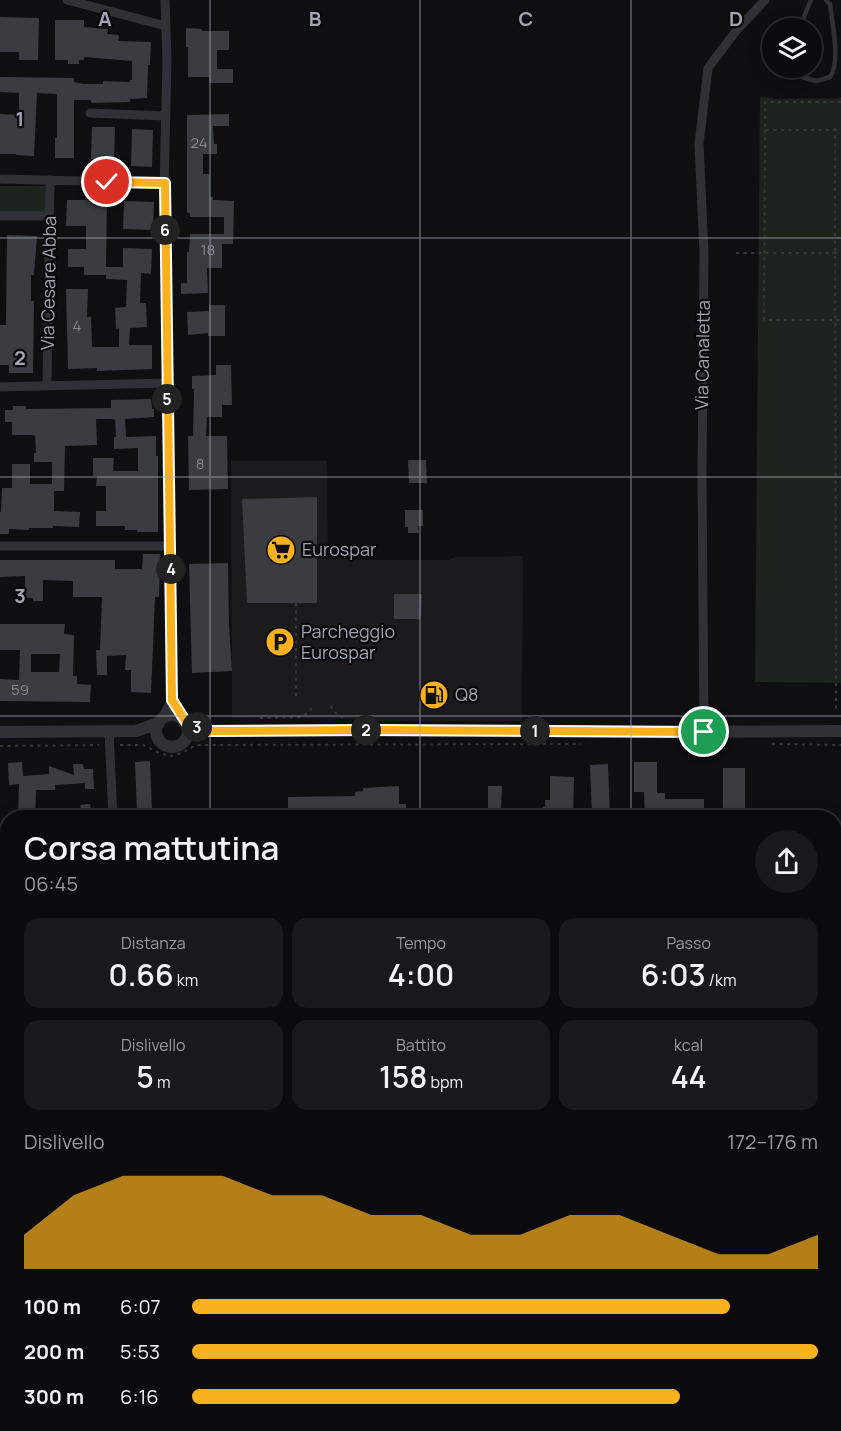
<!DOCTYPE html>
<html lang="it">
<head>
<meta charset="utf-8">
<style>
	body { margin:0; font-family:Manrope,sans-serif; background:#19191b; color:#f1f3f6; height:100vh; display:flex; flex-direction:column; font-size:22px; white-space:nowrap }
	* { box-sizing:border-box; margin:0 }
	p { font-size:20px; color:#9a9b9d }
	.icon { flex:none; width:33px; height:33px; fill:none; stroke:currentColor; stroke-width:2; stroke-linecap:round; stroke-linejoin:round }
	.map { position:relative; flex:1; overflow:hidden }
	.sheet { position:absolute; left:0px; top:810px; width:842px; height:621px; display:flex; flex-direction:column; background:#0b0b0d; border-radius:24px 24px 0 0; box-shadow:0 3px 15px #0003,0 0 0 2px #2b2b2e }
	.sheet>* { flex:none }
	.tools { position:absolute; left:762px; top:18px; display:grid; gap:12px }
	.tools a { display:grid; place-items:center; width:60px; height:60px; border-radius:50%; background:#0b0b0d; box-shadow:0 3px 15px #0003,0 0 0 2px #2b2b2e; font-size:30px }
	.pin { position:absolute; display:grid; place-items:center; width:51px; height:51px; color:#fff; margin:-26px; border:3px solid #fff; border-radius:50%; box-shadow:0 2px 6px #0007 }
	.km { position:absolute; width:30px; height:30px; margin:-15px; border-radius:50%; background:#222; color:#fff; font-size:16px; line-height:30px; text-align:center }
	.round { display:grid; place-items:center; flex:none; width:63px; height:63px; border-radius:32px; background:#19191b }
	.overview { display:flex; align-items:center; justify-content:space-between; height:102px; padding:0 24px }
	h1 { font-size:33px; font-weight:600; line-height:45px }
	.figures { display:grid; grid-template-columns:repeat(3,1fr); gap:9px; height:102px; padding:6px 24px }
	.figures div { display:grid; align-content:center; border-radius:15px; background:#19191b; text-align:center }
	.figures b { font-size:30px; font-weight:600 }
	.figures small { font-size:16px; font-weight:400 }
	.figures p { font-size:16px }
	.chart { height:168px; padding:12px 24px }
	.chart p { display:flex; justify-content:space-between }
	.chart svg { width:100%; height:108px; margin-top:6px; fill:#fab11e; opacity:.7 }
	ul { padding:0 24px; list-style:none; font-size:20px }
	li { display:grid; grid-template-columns:96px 72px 1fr; align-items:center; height:45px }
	li i { height:15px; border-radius:8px; background:#fab11e }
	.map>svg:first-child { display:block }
	.built { fill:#1b1b1e }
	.green { fill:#1c241d }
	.building { fill:#3b3c41; fill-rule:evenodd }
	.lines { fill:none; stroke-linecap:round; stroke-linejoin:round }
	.path { stroke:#36383d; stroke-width:2; stroke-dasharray:3 4.5; stroke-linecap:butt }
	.service { stroke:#303136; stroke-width:4.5 }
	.minor { stroke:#303136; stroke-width:9 }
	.tertiary { stroke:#303136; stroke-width:12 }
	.route-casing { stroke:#fff; stroke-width:12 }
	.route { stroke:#fab11e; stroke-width:8 }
	.grid { fill:none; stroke:#a0a5b3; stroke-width:1.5; stroke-opacity:0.55 }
	.labels { text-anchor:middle; stroke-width:4.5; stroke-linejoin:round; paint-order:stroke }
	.number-label { font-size:15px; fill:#878b96 }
	.street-label { font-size:18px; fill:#a0a5b3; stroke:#0a0a0c }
	.poi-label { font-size:18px; fill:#a0a5b3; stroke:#0a0a0c; text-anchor:start }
	.grid-label { font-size:20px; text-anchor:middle; font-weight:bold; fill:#a0a5b3; stroke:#0a0a0c; stroke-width:4.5; stroke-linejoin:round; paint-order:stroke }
</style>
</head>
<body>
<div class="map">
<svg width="841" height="1431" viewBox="0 0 841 1431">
	<rect width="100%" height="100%" fill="#0f0f11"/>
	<path class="built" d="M231,461H327L328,559L375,560H449L455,557L523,556L522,721H374V719L232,718Z
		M834,1017H841V1431H784V1424H834Z"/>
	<path class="green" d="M760,97L778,99L841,98V683L755,682Z
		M0,186H45L46,213H0Z
		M841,941V1017H834V942Z"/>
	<path class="building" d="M0,17L39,18L38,60H19V52H0Z
		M55,20H84V27L108,29L107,34L119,35L118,41L151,42L150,65H148L147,98L130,99V102L91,103V100H74V158H55V138H57V94L37,93L34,156L16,155V154H0V114L19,115V93L0,92V77L74,78V82L83,84H103V81L130,82V80H132V61L84,57V60H79V64H68V60H55Z
		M186,28L202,29V31H229V50H217V69H233V83H209V77H188V47H186Z
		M229,114V126H213L214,144H217V154H203V174H210V197H213V200L234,201L233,244H222V268H207L208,293L181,294V283H187V252H189L190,234H224V217H190V213H187V115Z
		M92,127H115L114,166H102V159H91Z
		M132,129L153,130L152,167L131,166Z
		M67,200H107L106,267H123V248L152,249L151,274L141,273L140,303H146L147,327L130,328L129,345H152V369L97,371V368L68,369L66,289H88L87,317H91L92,347H119V328L116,329L115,308L126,307L127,280L106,279V275H84V267H68V249H86V226H66Z
		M124,201L154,202L153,230L123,229Z
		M7,235L37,236L34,275H31V301H34L33,373H9V365H0V325H6Z
		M209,305H225V336H208V333L188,335L187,312L209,311Z
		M216,365H231L232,405H222V417H207L206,436H227L228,489L189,490L188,436H193L194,389H192V376L216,375Z
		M151,399L152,409H154V417L125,419L126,437L156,436V456H158V532H137V530H125V526H96V511H106V486H96L97,476H93V458H114L113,471H138V448L114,449V437H116L115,419H96L97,445L65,446L64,491H54V511L80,512L79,527L53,526V528H29V530L9,529V534H0V512H1L2,488H12V464H30V484H52V462H34V453H36L35,435H12V422H5V410H13V406H26V409L111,408V400Z
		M408,460H426L427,483H409Z
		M317,497V603H247L242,499Z
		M405,510H423V526H418L419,533H408V527H405Z
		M143,554H160L159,597H155L151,693L131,692V670H125L126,655L107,656V675H97L96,650H100L102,597H73V581L43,580V601H33V598H25V576L0,577V560H115V569H142Z
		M228,563L229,625L232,671L192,673L189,564Z
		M394,594H422L421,619H394Z
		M0,624H65L64,634L74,635L73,676H77V684L91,685L90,702L0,701V679L19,680L20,650H0ZM31,654H60L59,672H31Z
		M150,761L152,811L137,812L135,762Z
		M22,762L23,776L49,774V766L74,775L73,764H83L84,769H93L94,789H85V783L55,785V790H36L35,818H18L19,784L9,785L8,763Z
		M634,762H657V793H665V799H704V818H645L644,792H634Z
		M608,764L610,818H592L590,765Z
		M723,768H745V816H723Z
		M550,776L574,777L573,818H543V807H545V800H550Z
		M399,786V804H406V818H334L333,812H288V797L355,796V792L363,791V788Z
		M488,786H502L501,809L498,808V818H488Z
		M90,804L92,818H62V811L81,809L80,805Z"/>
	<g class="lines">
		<path class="path" d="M841,102H765V130H841
			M835,128L836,713
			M765,130L764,320H841
			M736,253H841
			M296,603V696
			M331,706L333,711L343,718
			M260,718L301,717L310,711L312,706
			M772,744L841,745
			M120,745H143L159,753L172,756L184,752L196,745L581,744
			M0,746L99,745"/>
		<path class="service" d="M801,28V24L811,0
			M799,68L802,77L816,81L830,77C841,61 832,23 830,4L826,0"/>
		<path class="minor" d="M67,0L166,26
			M165,0L167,60L164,190L172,700L182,718
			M90,113L165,116
			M0,179L165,183
			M0,216H49
			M47,385L50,180
			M0,387L167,383
			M0,546H171
			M162,718L172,700
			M109,731L113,818
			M704,732L702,474L704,253L699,144L708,68L736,31L765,0
			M0,920H8
			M0,1248H8
			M51,1424V1431
			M142,1424V1431"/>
		<path class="tertiary" d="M156 731a16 16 0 1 1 32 0a16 16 0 1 1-32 0Z
			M186,722L208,731L322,730L643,732L841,731
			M0,732L136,731L159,723"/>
	</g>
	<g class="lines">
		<g class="route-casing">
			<path id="route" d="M107,182L165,183L172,700L186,722L208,731L370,730L704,732"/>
		</g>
		<use href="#route" class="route"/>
	</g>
	<path class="grid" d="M210,0V818M420,0V818M631,0V818M0,238H841M0,477H841M0,716H841M0,954H8M834,954H841M0,1192H8M834,1192H841M210,1424V1431M420,1424V1431M631,1424V1431"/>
	<defs>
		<g id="supermarket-disc" transform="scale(1.5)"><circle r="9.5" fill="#fab11e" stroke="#0a0a0c"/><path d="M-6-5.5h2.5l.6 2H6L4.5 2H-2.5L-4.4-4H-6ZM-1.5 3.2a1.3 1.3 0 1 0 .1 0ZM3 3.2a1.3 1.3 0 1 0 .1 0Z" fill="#111"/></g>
		<g id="parking-disc" transform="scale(1.5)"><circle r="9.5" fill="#fab11e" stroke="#0a0a0c"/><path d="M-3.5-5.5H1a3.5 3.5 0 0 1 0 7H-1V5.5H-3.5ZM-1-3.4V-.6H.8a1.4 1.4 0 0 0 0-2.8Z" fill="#111"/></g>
		<g id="fuel-disc" transform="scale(1.5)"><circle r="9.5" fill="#fab11e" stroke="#0a0a0c"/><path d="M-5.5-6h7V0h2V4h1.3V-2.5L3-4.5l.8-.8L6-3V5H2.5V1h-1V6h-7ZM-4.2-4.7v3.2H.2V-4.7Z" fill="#111"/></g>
	</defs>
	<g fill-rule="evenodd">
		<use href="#supermarket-disc" x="281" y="550"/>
		<use href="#parking-disc" x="280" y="642"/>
		<use href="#fuel-disc" x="434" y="695"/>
	</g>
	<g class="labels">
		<g class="number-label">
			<text x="199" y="148">24</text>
			<text x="208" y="255">18</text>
			<text x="77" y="331">4</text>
			<text x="200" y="469">8</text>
			<text x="20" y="695">59</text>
		</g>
		<g class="street-label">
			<text transform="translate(49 283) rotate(-89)" y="6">Via Cesare Abba</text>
			<text transform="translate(703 355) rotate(-89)" y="6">Via Canaletta</text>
		</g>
		<g class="poi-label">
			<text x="302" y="556">Eurospar</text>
			<text x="301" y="638">Parcheggio<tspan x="301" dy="21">Eurospar</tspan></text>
			<text x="455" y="701">Q8</text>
		</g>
	</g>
	<g class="grid-label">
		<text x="105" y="26">A</text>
		<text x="315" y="26">B</text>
		<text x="526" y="26">C</text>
		<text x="736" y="26">D</text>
		<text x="20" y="126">1</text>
		<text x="20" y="365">2</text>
		<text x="20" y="603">3</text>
	</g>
</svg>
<div class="tools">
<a><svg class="icon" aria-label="layers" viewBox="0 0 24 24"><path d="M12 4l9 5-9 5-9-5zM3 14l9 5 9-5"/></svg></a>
</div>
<div class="pin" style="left:704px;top:732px;background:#1e9e55"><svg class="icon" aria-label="arrive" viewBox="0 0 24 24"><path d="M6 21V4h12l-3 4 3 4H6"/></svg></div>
<div class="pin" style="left:107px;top:182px;background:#d93025"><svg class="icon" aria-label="check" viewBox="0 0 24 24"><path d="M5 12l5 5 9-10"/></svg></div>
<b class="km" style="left:535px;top:731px">1</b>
<b class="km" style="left:366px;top:730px">2</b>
<b class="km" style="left:197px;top:727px">3</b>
<b class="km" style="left:171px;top:569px">4</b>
<b class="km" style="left:167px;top:399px">5</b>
<b class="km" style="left:165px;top:230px">6</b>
<section class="sheet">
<div class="overview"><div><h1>Corsa mattutina</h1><p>06:45</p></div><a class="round"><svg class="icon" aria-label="share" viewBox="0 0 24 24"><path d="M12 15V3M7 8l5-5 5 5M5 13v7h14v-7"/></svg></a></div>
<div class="figures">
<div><p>Distanza</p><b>0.66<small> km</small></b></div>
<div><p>Tempo</p><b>4:00</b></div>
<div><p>Passo</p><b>6:03<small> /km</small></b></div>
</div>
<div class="figures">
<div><p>Dislivello</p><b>5<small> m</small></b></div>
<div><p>Battito</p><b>158<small> bpm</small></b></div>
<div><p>kcal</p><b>44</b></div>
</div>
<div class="chart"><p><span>Dislivello</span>172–176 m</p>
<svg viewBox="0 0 160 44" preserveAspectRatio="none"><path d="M0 44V30L10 14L20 6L30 6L40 6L50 14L60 14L70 22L80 22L90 30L100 30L110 22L120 22L130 30L140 38L150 38L160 30V44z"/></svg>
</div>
<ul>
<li><b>100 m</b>6:07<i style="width:86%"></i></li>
<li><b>200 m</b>5:53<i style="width:100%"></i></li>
<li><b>300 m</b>6:16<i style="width:78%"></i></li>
</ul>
</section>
</div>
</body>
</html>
